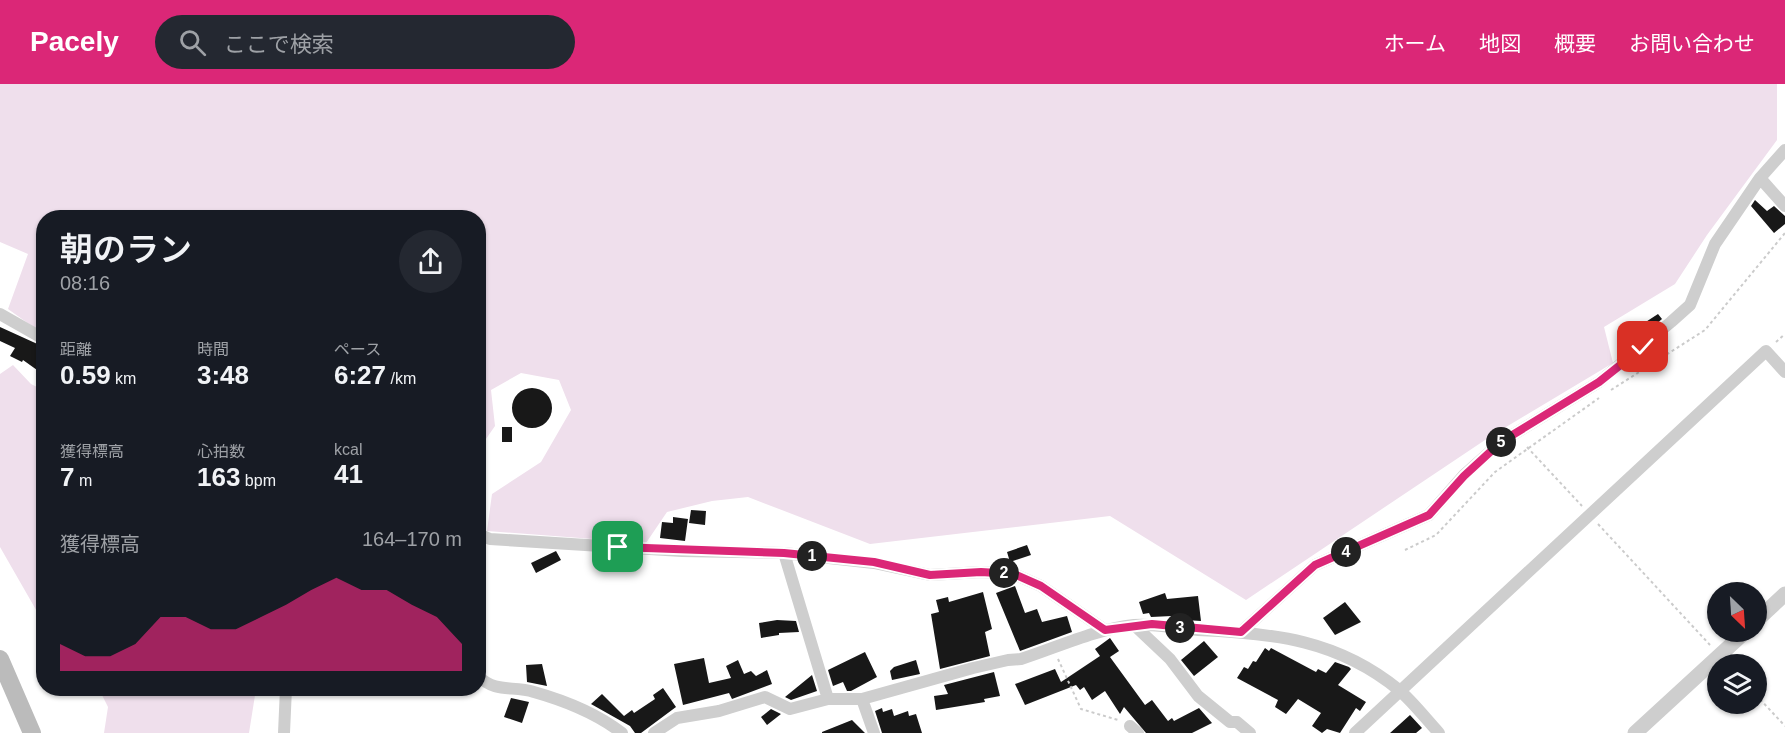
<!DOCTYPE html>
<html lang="ja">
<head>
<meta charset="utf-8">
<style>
	body { margin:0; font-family:Arial,"Noto Sans JP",sans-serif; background:#242831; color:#f1f3f6; height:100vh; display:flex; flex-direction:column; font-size:22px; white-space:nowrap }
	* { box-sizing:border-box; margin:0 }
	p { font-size:20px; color:#9ea1a6 }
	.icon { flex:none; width:33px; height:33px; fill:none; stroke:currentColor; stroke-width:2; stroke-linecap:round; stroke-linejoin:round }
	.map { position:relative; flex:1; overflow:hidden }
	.drawer { position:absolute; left:36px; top:126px; width:450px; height:486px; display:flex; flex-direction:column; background:#171b24; border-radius:24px; box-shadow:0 2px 4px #0004 }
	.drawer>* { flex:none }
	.needle { width:39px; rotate:155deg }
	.controls { position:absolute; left:1707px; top:498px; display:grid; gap:12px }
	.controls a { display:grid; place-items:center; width:60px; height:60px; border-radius:50%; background:#171b24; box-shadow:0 2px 4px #0004; font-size:30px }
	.pin { position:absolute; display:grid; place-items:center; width:51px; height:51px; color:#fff; margin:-26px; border-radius:12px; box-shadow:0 3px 9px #0006 }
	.km { position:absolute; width:30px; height:30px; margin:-15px; border-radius:50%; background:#222; color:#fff; font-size:16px; line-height:30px; text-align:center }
	.round { display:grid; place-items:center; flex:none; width:63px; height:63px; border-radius:32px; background:#242831 }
	.overview { display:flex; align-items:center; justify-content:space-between; height:102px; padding:0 24px }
	h1 { font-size:33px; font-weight:600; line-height:45px }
	.stats { display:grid; grid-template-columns:repeat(3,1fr); gap:9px; height:102px; padding:6px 24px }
	.stats div { display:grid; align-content:center }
	.stats b { font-size:26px; font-weight:600 }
	.stats small { font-size:16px; font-weight:400 }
	.stats p { font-size:16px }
	.chart { height:168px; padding:12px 24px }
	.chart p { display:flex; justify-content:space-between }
	.chart svg { width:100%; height:108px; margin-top:6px; fill:#db2777; opacity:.7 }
	header { display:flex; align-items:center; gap:36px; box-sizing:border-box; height:84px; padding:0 30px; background:#db2777; color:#fff }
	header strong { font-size:28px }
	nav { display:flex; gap:33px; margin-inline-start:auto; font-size:21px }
	.search { width:420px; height:54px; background:#242831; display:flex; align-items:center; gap:15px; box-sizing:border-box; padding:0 21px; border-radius:33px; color:#9ea1a6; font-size:22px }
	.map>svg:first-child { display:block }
	.green { fill:#efdfec }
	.building { fill:#181818 }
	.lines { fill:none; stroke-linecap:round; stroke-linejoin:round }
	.path { stroke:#cbcbcb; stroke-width:2; stroke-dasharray:3 3; stroke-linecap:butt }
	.minor { stroke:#cecece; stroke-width:12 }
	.tertiary { stroke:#cecece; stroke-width:15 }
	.secondary { stroke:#bbb; stroke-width:18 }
	.route-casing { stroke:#fff; stroke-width:12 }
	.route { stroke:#db2777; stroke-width:8 }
</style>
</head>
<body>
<header>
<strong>Pacely</strong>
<div class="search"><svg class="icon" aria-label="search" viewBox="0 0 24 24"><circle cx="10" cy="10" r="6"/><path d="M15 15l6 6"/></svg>ここで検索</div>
<nav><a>ホーム</a><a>地図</a><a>概要</a><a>お問い合わせ</a></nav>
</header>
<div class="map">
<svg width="1785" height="649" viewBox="0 0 1785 649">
	<rect width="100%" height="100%" fill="#fff"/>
	<path class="green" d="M0,0H1777V56L1707,151L1675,200L1604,243L1613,279L1491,352L1246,516L1110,432L870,460L748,413L712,417L667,428L646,459L487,447L492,410L541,378L571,326L559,296L521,289L491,306L495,342L479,365L478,134H44L43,250L8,225L28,170L0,158Z
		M13,281L31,300L43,306V538L0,463V290Z
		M99,605H256L249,649H104L108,623Z"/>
	<path class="building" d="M1755,116L1767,127L1774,122L1785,132V140L1774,149L1751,122Z
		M1658,230L1662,235L1641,253L1635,245Z
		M0,243L44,263V291L23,276L22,278L10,272L15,264L0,257Z
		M512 324a20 20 0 1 1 40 0a20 20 0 1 1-40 0Z
		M502,343H512V358H502Z
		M691,426L706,427L705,441L689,439Z
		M673,433L688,435L685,457L660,454L662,438L673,439Z
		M1027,461L1031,471L1010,478L1007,468Z
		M556,467L561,476L536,489L531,479Z
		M1015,502L1025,529L1037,525L1042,538L1067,532L1072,548L1020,567L996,509Z
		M983,508L992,545L985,548L990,572L940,585L931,530L939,528L936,516L948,513L949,518Z
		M1165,509L1167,515L1198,512L1201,537L1170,535L1172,532L1151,533L1149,529L1143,530L1139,518Z
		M1345,518L1361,538L1335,551L1323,534Z
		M777,536L796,537L799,548L779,549V551L761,554L759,539Z
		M1110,554L1119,567L1110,573L1145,621L1152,616L1168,637L1172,634L1174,637L1199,624L1212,639L1192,649H1146L1124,623L1120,630L1105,607L1092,616L1084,603L1080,606L1076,601L1025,621L1015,600L1055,585L1061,598L1100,572L1095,565Z
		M1204,557L1218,573L1194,592L1181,576Z
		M1265,564L1269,567L1271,564L1316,588L1318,585L1326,589L1335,578L1349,583L1351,585L1338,601L1366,618L1360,627L1356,624L1340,649L1327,645L1322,649L1312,642L1321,629L1298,615L1286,630L1275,623L1278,616L1237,594L1244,583L1248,585L1253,577L1256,578Z
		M865,568L877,593L851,607H847L843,598L833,602L828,586Z
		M704,574L709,599L731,594L726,582L738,576L744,590L751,587L756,592L767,586L772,600L732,615L729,609L683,621L674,580Z
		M916,576L920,590L892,596L890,587L894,583Z
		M542,580L547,602L527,598L526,581Z
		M994,588L1000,612L984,615L985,618L936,626L934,612L948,610L944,601Z
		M812,591L817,607L791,616L785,613Z
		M663,604L676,623L641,649H635L630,642L591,620L602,610L624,632L632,626L634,629L655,615L653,611Z
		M511,614L529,618L522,639L504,633Z
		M882,624L883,628L892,625L894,632L908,627L909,632L916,630L922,649H882L875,627Z
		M771,625L781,630L767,641L761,633Z
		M1410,631L1422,644L1416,649H1390Z
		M852,636L865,649H822V648Z"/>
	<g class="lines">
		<path class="path" d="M1776,258L1785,250
			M1611,306L1705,246L1785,149
			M1527,363L1582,422
			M1598,440L1710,561
			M1405,466L1436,451L1495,388L1599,314
			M1058,575L1081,625L1118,636
			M1756,611L1785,642"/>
		<path class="minor" d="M1760,94L1785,122
			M0,230L44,255
			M478,450L490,455L682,467L784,469L874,479L930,491L981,488L1014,490L1041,502L1105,546
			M784,469L828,615
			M1134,541L1170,575L1198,612L1230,638H1237L1250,649
			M1241,548L1315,481L1429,431L1464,391L1501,358L1599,298L1671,238L1690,221L1715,160L1760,94L1785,66
			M478,592C497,610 512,601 534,608C566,617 596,629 622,649
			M862,615L874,649
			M1130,642L1138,649
			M284,649L286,604
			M654,649L677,634L719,627L765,613L790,625L828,615H862L973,584L1008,576L1021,575C1058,563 1096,545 1134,541C1156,539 1177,545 1198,546C1274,549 1338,556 1399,606C1413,618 1426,635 1439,649
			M1355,649L1766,267L1785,288"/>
		<path class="tertiary" d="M1756,537L1785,510
			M1635,649L1745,548"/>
		<path class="secondary" d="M0,575L32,649"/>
	</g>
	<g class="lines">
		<g class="route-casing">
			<path id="route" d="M618,463L784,469L874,478L930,491L981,488L1014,490L1041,502L1105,546L1152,540L1241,548L1315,481L1429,431L1464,392L1501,358L1599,298L1643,263"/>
		</g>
		<use href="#route" class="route"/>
	</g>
</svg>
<div class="controls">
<a><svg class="needle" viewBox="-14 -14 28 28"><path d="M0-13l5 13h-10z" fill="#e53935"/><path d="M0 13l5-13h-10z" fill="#9ea1a6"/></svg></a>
<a><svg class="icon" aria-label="layers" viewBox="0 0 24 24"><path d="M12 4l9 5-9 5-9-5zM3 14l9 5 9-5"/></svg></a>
</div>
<div class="pin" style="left:618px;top:463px;background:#1e9e55"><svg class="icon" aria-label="arrive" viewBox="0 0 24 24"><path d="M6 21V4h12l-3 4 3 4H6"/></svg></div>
<div class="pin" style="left:1643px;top:263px;background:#d93025"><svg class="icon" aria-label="check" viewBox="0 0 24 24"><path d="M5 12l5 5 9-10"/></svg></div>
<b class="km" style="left:812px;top:472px">1</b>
<b class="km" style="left:1004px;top:489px">2</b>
<b class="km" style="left:1180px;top:544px">3</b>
<b class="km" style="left:1346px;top:468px">4</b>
<b class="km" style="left:1501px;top:358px">5</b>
<section class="drawer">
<div class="overview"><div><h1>朝のラン</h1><p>08:16</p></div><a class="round"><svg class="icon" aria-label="share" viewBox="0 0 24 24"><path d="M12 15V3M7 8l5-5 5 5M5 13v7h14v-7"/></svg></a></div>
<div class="stats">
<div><p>距離</p><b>0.59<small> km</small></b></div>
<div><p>時間</p><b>3:48</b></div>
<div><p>ペース</p><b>6:27<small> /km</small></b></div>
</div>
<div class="stats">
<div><p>獲得標高</p><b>7<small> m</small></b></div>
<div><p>心拍数</p><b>163<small> bpm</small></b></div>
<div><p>kcal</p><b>41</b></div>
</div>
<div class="chart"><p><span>獲得標高</span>164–170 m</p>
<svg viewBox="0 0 160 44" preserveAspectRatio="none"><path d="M0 44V33L10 38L20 38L30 33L40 22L50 22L60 27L70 27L80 22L90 17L100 11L110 6L120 11L130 11L140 17L150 22L160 33V44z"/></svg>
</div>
</section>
</div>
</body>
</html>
